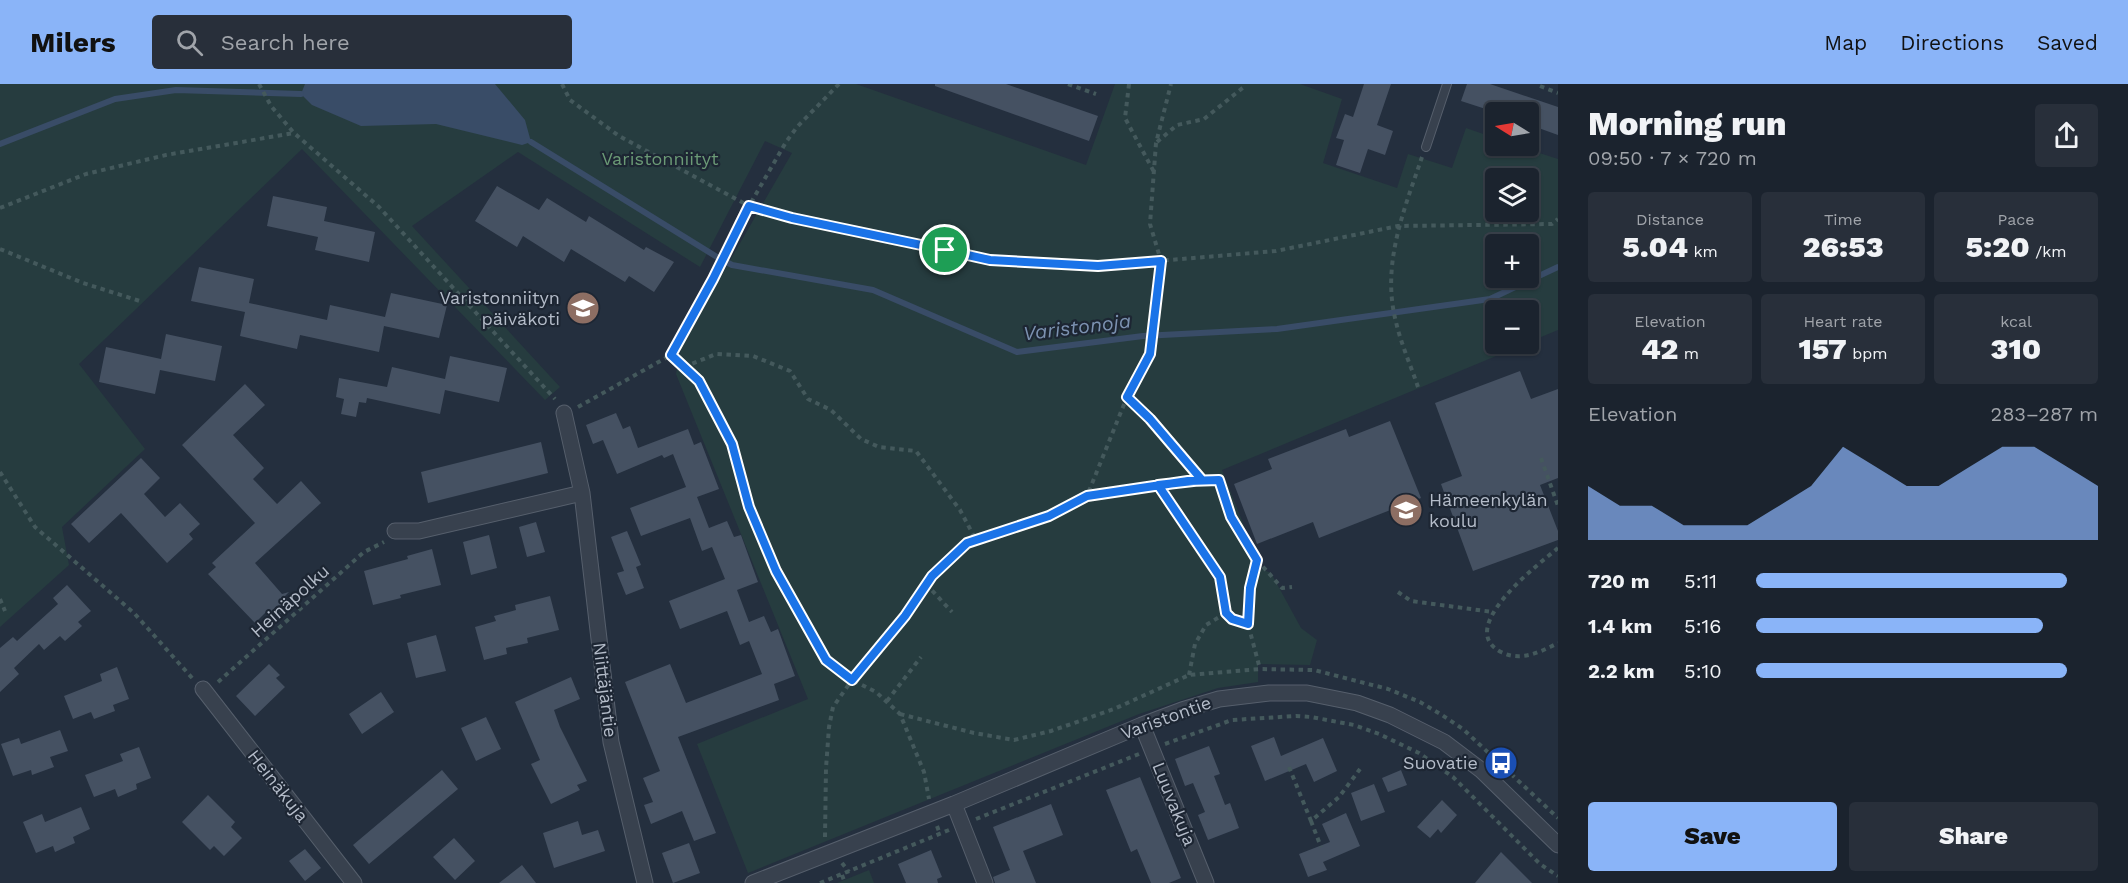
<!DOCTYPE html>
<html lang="en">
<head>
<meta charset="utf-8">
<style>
	body { margin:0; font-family:"Work Sans",sans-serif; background:#282f3a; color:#f1f3f6; height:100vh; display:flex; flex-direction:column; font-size:22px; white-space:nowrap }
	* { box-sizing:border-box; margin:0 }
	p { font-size:20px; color:#a0a4aa }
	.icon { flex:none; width:33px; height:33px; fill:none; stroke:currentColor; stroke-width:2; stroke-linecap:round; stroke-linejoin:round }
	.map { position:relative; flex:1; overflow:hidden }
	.details { display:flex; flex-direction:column; background:#1b232e; width:570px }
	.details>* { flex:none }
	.needle { width:39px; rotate:281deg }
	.controls { position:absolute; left:1485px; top:18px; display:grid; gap:12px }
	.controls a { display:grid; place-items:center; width:54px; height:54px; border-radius:6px; background:#1b232e; box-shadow:0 2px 4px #0004,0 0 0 2px #39404a; font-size:30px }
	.pin { position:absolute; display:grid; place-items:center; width:51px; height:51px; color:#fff; margin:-26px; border:3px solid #fff; border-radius:50%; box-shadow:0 2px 6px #0007 }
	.round { display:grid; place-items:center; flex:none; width:63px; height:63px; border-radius:6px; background:#282f3a }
	.summary { display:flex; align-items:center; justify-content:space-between; height:102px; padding:0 30px }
	h1 { font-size:33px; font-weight:800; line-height:45px }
	.stats { display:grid; grid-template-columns:repeat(3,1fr); gap:9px; height:102px; padding:6px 30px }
	.stats div { display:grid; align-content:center; border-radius:6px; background:#282f3a; text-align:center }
	.stats b { font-size:30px; font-weight:800 }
	.stats small { font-size:16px; font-weight:400 }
	.stats p { font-size:16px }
	.chart { height:168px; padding:12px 30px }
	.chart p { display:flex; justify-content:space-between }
	.chart svg { width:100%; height:108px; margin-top:6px; fill:#8ab4f8; opacity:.7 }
	.cta { display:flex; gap:12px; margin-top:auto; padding:12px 30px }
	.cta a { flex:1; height:69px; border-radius:6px; background:#8ab4f8; color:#111; font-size:24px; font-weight:800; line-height:69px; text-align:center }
	.cta a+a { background:#282f3a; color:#f1f3f6 }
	ul { padding:0 30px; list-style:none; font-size:20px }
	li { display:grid; grid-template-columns:96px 72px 1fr; align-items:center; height:45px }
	li i { height:15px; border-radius:8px; background:#8ab4f8 }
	header { display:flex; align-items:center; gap:36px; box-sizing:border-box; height:84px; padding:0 30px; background:#8ab4f8; color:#111 }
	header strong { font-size:28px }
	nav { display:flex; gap:33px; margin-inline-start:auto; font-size:21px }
	.search { width:420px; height:54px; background:#282f3a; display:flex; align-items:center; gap:15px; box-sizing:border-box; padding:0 21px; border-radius:6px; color:#a0a4aa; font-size:22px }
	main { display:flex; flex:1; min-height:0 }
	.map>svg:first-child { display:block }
	.green { fill:#263c3f; fill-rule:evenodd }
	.water { fill:#394c67 }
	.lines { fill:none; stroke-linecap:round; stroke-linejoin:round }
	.stream { stroke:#394c67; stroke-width:6 }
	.building { fill:#455162 }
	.service-casing { stroke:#565f6c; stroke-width:10 }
	.minor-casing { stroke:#565f6c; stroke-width:17 }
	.path { stroke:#44595c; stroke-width:4; stroke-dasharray:4.5 4.5; stroke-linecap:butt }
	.service { stroke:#38414e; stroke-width:8 }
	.minor { stroke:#38414e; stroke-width:15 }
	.route-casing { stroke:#fff; stroke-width:12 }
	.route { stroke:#1a73e8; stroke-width:8 }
	.labels { text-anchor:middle; stroke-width:4.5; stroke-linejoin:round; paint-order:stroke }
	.park-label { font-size:18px; fill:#6b9a76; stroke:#1d2633 }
	.poi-label { font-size:18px; fill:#b4bcc9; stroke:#1d2633; text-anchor:end }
	.street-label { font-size:18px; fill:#b4bcc9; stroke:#1d2633 }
	.water-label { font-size:20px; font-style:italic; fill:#7c92b1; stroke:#1d2633 }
</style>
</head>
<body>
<header>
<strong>Milers</strong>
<div class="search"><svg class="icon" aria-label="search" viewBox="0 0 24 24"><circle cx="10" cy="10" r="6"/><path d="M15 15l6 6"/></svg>Search here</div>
<nav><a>Map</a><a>Directions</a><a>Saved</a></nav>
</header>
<main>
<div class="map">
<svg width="1558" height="799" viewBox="0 0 1558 799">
	<rect width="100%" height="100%" fill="#242f3e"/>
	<path class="green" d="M0,0H856L1086,81L1115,0H1300L1342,15L1323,79L1397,104L1408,70L1452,84L1466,44L1495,54L1496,62H1518L1558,75V246L1529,258L1528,226H1496V260H1525L1222,386L1261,485L1271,489L1301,544L1317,556L1310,581L1258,580V598L1218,604L1139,630L748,789L697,660L808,615L676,290L682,260L792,69L765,57L700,183L518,68L412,142L560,303L545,316L302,65L79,280L145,365L62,443L69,481L0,543ZM1496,94H1528V128H1496ZM1496,160H1528V194H1496Z
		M869,786L874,799H837Z"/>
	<path class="water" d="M305,0H495L525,36L531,58L522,61L436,40L361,42L312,21L301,10Z"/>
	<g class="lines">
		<path class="stream" d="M531,58L717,173L732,181L873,206L1017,268L1143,252L1277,245L1490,215L1558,183
			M0,60L115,15L176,6L301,10"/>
	</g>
	<path class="building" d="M935,0H1006L1098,32L1089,57L935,2Z
		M1364,0H1391L1377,41L1393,47L1385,71L1368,65L1360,89L1336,81L1344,56L1336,54L1345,30L1353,33Z
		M1467,0H1490L1558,23V51L1533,42L1538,28H1495L1461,17Z
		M497,102L539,126L547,114L586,138L589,132L644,166L646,163L674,178L654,208L629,192L625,198L571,165L564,178L523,152L517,163L475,137Z
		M273,112L327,123L324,137L375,148L369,178L315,166L318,153L267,142Z
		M199,183L254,195L249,219L327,236L330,221L385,233L391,209L447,221L439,254L384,242L379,268L300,251L297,265L240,252L245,228L191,217Z
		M166,250L222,262L215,297L160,286L155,310L99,298L106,263L161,275Z
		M450,272L507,284L499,318L445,306L440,330L367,314L366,319L359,318L356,333L341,330L344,315L336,313L339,294L387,303L392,283L445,295Z
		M1520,287L1531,315L1558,305V394L1540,401L1558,447V456L1473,487L1441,400L1462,392L1435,319Z
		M245,300L265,321L233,351L264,384L253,395L277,420L301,397L321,419L255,479L282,510L289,508L285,512L292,520L274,537L266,528L255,539L208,490L216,483L212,479L255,439L182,361Z
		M616,329L623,345L630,342L638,364L688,345L694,361L701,358L719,405L697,413L709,444L727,437L734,453L741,451L758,498L737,506L749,538L764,532L771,548L778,545L795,592L774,600L779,616L678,653L716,749L694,757L682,727L651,740L644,721L653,718L643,694L660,687L625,598L670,580L686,619L762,590L749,557L740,561L727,527L680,545L669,517L725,495L712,463L702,467L690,434L641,452L630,424L686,403L673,370L664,374L662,371L617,390L603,356L593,360L586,341Z
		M1390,337L1421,414L1319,454L1313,438L1257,460L1234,400L1272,385L1268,375L1346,345L1349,353Z
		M541,358L548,389L428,419L421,388Z
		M141,374L160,394L144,410L165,433L180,419L200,440L189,450L193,455L167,479L121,429L89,459L71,440Z
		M536,438L545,468L527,473L519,443Z
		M627,447L641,481L636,483L644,504L626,511L617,489L624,487L611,453Z
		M489,451L497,484L471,491L463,458Z
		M432,465L441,501L400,511L401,514L373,521L364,487L408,475L407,472Z
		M67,501L91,527L78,538L82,542L65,557L60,552L44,566L39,560L14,584L19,590L0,608V564L13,553L17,557L58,520L53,514Z
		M550,512L559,546L527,554L528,559L506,564L507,570L484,576L475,543L496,537L494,532L516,526L515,521Z
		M436,551L446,587L416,594L407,559Z
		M269,580L280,591L276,594L285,603L255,632L236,612Z
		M117,583L129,615L113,621L115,627L94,635L91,628L73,635L64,612L102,597L100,590Z
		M571,593L580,615L554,626L560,643L587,697L577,701L580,706L551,720L531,680L540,676L515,618Z
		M381,608L394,628L362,650L349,630Z
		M486,633L501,665L476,677L461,644Z
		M60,646L68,667L50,673L54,683L32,691L31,686L13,692L1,660L19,654L21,660Z
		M1274,653L1281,672L1323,654L1337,687L1314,698L1306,680L1265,697L1251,662Z
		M1209,662L1220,690L1214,692L1225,721L1230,719L1239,744L1208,756L1198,731L1205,728L1193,699L1185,702L1175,675Z
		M139,663L151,694L136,700L137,705L118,713L115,705L94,713L85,691L123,677L120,670Z
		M442,686L458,705L369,780L353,761Z
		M1401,686L1407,701L1388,708L1382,694Z
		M1140,693L1181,794L1169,799H1151L1137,765L1131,768L1106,706Z
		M1374,700L1385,728L1361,737L1351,709Z
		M208,711L235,738L231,743L242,754L224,772L214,762L210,766L182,738Z
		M1442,716L1457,731L1441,749L1438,745L1430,754L1417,743Z
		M1051,720L1063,751L1023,767L1036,799H995L993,793L1010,786L993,743Z
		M81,723L90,745L73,753L75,759L55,768L53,762L36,769L23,738L42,730L45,738Z
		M1346,729L1360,762L1323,778L1327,786L1308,793L1299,770L1330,758L1322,740Z
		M578,737L582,751L598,746L605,767L554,784L543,749Z
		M454,754L475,777L455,796L433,773Z
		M689,759L700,789L673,799L662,769Z
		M305,765L321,784L305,797L289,777Z
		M931,766L942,793L937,795L938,799H906L898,780Z
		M1501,768L1532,799H1475Z
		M522,781L536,799H499Z"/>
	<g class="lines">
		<g class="service-casing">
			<path id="service" d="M1426,63L1447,0"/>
		</g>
		<g class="minor-casing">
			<path id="minor" d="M564,329L582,409L611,658L645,799
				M395,447H419L582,409
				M203,605L354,799
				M1142,641L1206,799
				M954,720L985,799
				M753,799L954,720L1142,641L1182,626L1219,615L1269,609H1307L1357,619L1390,631L1444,658L1481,686L1558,761"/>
		</g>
		<path class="path" d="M259,0L271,22L294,49L379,123L555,315
			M562,0L570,16L619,52L749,122L792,134L990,176L1098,182L1276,167L1398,142L1552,140L1558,135
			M839,0L797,43L786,58L749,122L713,195L671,271L699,297L732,360L749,423L776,487L826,576L852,596L876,608L900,630L924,688L929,715
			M1068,0L1096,10
			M1129,0L1125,34L1154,88
			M1540,2L1558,9
			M1157,58L1177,41L1204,35L1245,2
			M0,124L86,90L166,71L294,49
			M0,165L83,199L143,218
			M684,283L716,270L753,272L790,287L808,315L831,326L861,355L879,363L916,367L960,426L976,456
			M1418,303C1411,282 1401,260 1396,238C1381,181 1404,126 1422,73
			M1127,313L1150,335L1201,396
			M578,323L671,271
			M1541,374L1558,422
			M0,388L35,443L134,529L193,595
			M1158,401L1220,493L1226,529L1232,535L1248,540
			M1088,412L1188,397L1219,396L1231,433L1257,476L1250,504L1248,540L1260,585
			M1558,464C1539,480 1454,544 1501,568C1521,578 1540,568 1558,559
			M1257,476L1282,504L1292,503
			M926,500L952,528
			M1398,508L1411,517L1493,528
			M0,515L5,527
			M1189,591L1195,560L1206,541L1226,529
			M218,598L364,468L384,458
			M887,617L921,573
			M900,630L974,649L1014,656L1051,647L1114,625L1189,591L1260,585L1314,586L1388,605L1420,618L1442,631L1463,645L1558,734
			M1165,660L1232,636L1296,632L1311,633L1354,641L1379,650L1419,669L1453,693L1540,780L1558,792
			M1289,683L1311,737L1339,713L1360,685
			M976,735L1139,670
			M1311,737L1321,763
			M937,742L940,750
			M825,753L826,684L829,643L833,623L852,596L905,532L932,492L967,459L1049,432L1087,412L1127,313L1150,270L1161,177L1150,140L1156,59L1171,0
			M842,779L849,788
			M842,791L845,799
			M820,799L949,746"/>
		<use href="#service" class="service"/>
		<use href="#minor" class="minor"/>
	</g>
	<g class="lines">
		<g class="route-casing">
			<path id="route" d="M945,166L792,134L749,122L713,195L671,271L699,297L732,360L749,423L776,487L826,576L852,596L905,532L932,492L967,459L1049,432L1087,412L1188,397L1219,396L1231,433L1257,476L1250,504L1248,540L1232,535L1226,529L1220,493L1158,401L1202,396L1150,335L1127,313L1150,270L1161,177L1098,182L990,176L945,166"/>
		</g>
		<use href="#route" class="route"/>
	</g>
	<defs>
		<g id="school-disc" transform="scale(1.725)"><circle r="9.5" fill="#8d6e63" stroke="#1d2633"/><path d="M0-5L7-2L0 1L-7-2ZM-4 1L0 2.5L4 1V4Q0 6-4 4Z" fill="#fff"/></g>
		<g id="bus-disc" transform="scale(1.725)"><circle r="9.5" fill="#1a4fb4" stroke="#1d2633"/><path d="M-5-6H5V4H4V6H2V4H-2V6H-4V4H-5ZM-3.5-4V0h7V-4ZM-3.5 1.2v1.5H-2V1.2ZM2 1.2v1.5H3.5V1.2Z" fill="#fff"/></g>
	</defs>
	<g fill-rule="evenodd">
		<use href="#school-disc" x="583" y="224"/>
		<use href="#school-disc" x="1406" y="426"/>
		<use href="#bus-disc" x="1501" y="679"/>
	</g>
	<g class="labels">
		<g class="park-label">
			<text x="660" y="81">Varistonniityt</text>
		</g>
		<g class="poi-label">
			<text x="560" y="220">Varistonniityn<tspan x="560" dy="21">päiväkoti</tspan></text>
			<text x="1429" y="422" text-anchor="start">Hämeenkylän<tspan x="1429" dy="21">koulu</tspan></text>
			<text x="1478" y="685">Suovatie</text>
		</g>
		<g class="street-label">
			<text transform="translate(290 517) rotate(-42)" y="6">Heinäpolku</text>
			<text transform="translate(605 606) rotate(83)" y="6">Niittäjäntie</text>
			<text transform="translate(1166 634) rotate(-20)" y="6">Varistontie</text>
			<text transform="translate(278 702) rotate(52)" y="6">Heinäkuja</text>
			<text transform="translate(1174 720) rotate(68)" y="6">Luuvakuja</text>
		</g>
		<g class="water-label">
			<text transform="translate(1077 243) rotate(-7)" y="7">Varistonoja</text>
		</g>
	</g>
</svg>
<div class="controls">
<a><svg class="needle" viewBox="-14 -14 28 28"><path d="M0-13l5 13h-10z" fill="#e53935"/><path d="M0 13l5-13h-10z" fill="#a0a4aa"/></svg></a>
<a><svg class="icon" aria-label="layers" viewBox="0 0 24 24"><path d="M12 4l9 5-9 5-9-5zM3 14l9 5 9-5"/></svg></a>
<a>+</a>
<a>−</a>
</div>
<div class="pin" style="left:945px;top:166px;background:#1e9e55"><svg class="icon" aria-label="arrive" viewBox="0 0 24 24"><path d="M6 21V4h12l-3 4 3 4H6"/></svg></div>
</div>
<section class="details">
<div class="summary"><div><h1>Morning run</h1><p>09:50 · 7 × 720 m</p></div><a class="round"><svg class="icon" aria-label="share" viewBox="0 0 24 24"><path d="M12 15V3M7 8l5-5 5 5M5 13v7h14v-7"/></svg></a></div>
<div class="stats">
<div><p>Distance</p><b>5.04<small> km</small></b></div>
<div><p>Time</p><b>26:53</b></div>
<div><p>Pace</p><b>5:20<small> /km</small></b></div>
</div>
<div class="stats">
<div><p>Elevation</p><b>42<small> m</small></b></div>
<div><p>Heart rate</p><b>157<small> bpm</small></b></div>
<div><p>kcal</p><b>310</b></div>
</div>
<div class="chart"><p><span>Elevation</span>283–287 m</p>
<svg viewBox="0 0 160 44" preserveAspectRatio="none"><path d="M0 44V22L10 30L20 30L30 38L40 38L50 38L60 30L70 22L80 6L90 14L100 22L110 22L120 14L130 6L140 6L150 14L160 22V44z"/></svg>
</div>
<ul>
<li><b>720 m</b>5:11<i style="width:91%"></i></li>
<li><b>1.4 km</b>5:16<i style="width:84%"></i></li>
<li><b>2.2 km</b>5:10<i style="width:91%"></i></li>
</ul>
<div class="cta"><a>Save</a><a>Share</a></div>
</section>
</main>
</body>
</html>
